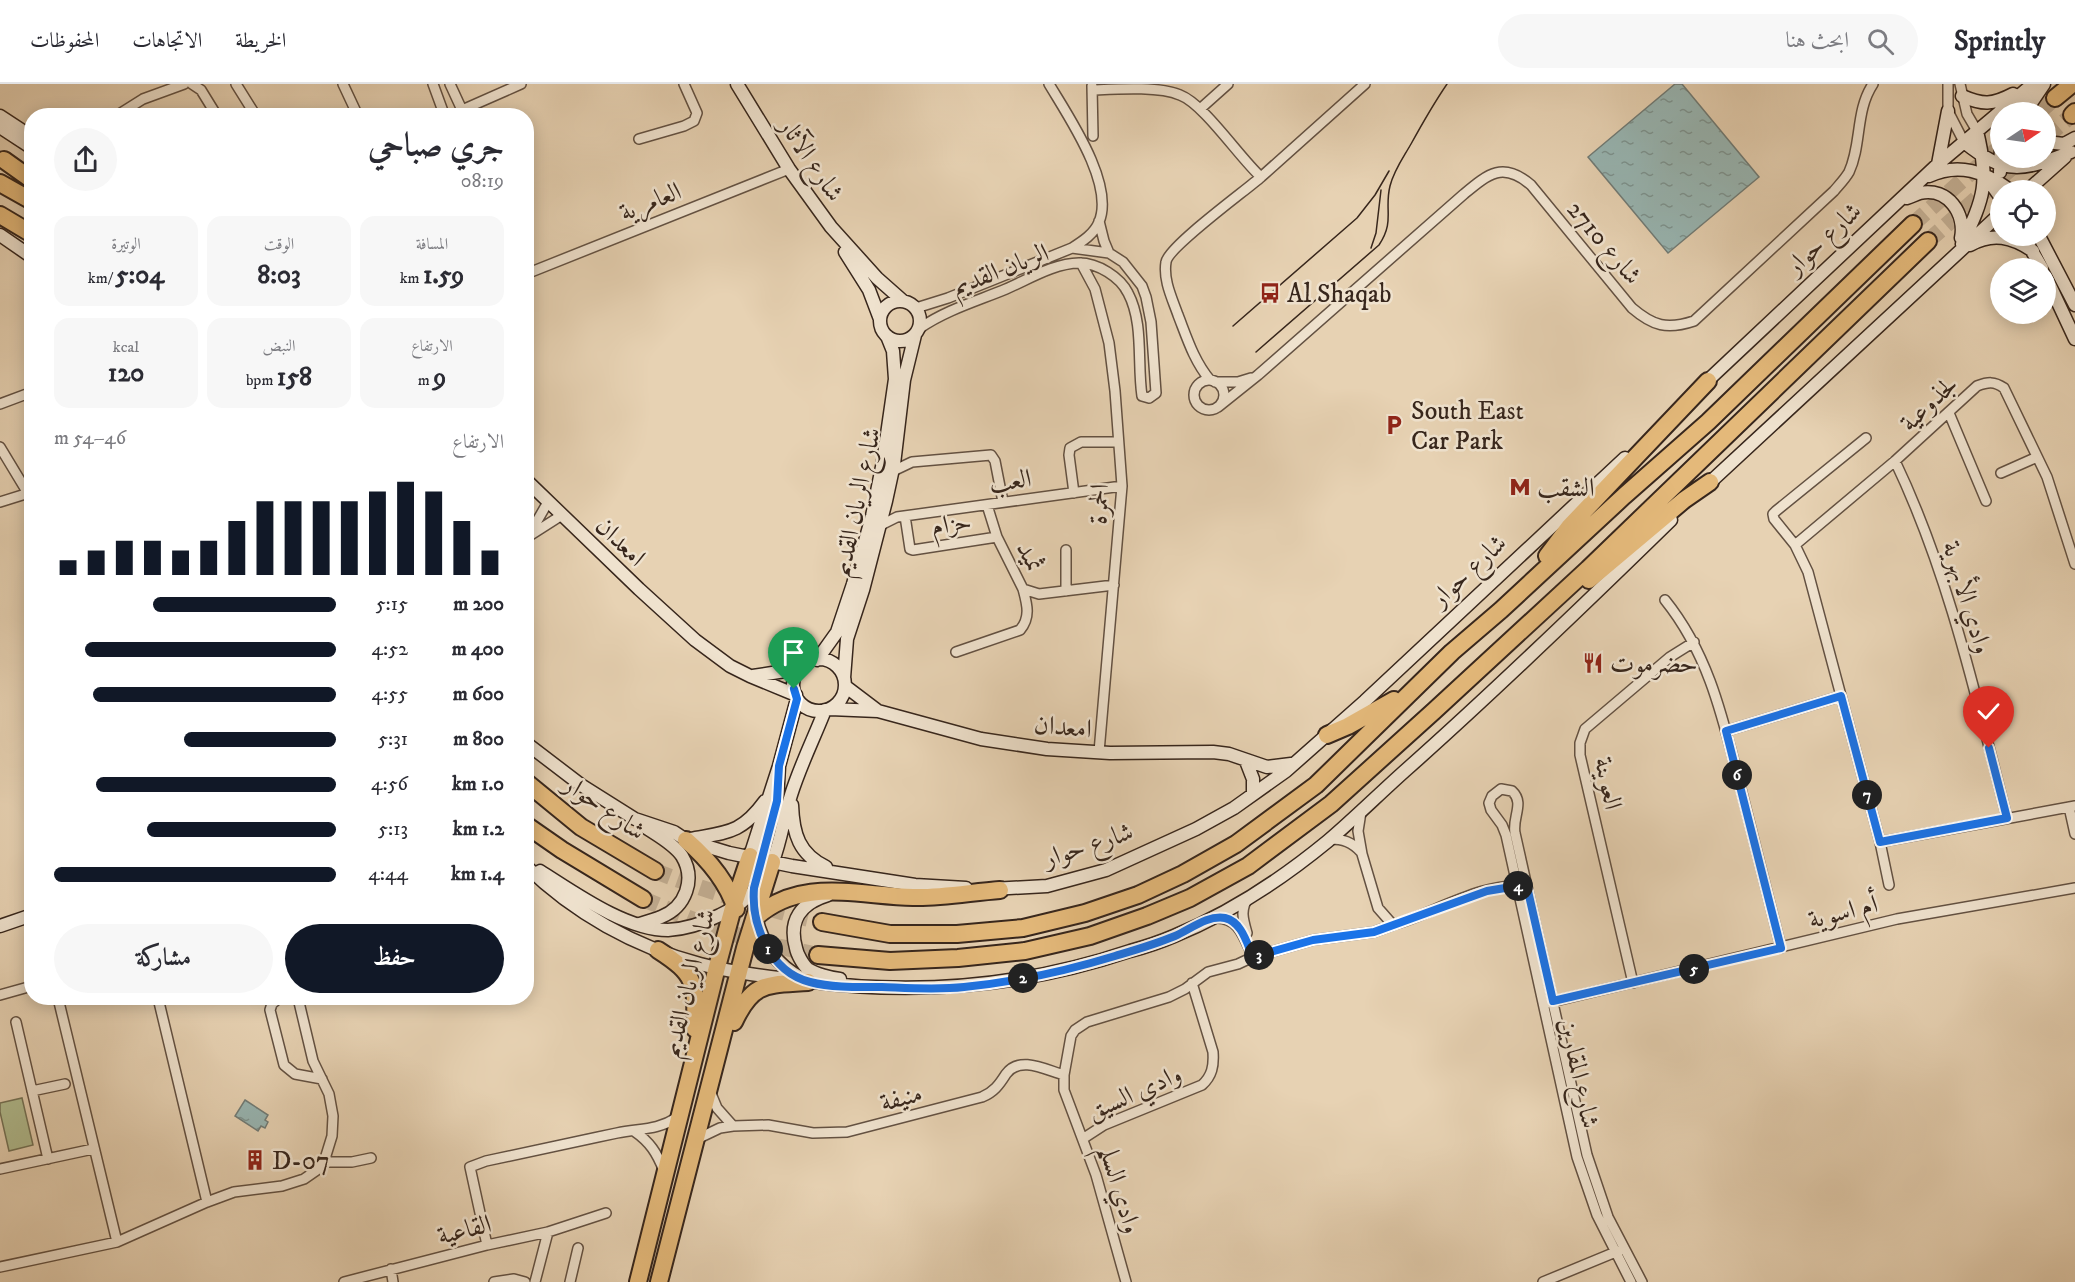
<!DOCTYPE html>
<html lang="ar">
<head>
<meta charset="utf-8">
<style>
	body { margin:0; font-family:"IM FELL DW Pica",Amiri,serif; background:#f7f7f7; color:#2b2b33; direction:rtl; height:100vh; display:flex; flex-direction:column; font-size:22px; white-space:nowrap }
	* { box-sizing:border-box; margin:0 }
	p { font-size:20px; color:#7c7c81 }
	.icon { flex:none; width:33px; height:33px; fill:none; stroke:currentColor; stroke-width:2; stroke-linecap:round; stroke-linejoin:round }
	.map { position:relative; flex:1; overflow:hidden; direction:ltr }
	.side { position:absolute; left:24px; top:24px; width:510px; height:897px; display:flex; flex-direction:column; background:#fff; border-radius:24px; box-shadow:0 3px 15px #0003; direction:rtl }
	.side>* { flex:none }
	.needle { width:39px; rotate:77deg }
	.tools { position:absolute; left:1990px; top:18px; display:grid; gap:12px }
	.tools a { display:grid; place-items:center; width:66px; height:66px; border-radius:50%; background:#fff; box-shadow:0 3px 15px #0003; font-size:30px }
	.pin { position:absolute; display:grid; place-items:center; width:51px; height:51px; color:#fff; margin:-62px -26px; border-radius:50% 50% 50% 0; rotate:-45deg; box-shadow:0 0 6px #0007 }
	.pin .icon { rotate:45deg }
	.km { position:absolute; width:30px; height:30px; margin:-15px; border-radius:50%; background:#222; color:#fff; font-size:16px; line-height:30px; text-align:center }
	.round { display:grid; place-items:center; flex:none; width:63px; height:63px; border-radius:32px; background:#f7f7f7 }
	.head { display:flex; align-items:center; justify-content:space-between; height:102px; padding:0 30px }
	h1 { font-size:33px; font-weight:700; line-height:45px }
	.stats { display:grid; grid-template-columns:repeat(3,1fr); gap:9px; height:102px; padding:6px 30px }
	.stats div { display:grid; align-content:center; border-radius:15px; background:#f7f7f7; text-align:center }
	.stats b { font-size:26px; font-weight:700 }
	.stats small { font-size:16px; font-weight:400 }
	.stats p { font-size:16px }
	.chart { height:168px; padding:12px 30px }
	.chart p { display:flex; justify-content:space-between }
	.chart svg { width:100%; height:108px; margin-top:6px; stroke:#111827; stroke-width:6 }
	.cta { display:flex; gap:12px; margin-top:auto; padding:12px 30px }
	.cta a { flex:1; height:69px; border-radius:36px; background:#111827; color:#fff; font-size:24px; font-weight:700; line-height:69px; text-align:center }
	.cta a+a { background:#f7f7f7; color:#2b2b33 }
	ul { padding:0 30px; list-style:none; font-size:20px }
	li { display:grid; grid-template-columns:96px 72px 1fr; align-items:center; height:45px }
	li i { height:15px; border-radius:8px; background:#111827 }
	header { display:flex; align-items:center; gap:36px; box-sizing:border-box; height:84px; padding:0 30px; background:#fff; border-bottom:2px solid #e1e1e2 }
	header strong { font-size:28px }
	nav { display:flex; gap:33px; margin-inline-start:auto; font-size:21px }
	.search { width:420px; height:54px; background:#f7f7f7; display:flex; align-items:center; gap:15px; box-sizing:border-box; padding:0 21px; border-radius:33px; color:#7c7c81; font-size:22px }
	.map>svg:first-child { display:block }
	.pitch { fill:#b1bd90; stroke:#747256; stroke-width:1.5 }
	.water { fill:url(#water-ripples); stroke:#717c77; stroke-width:1.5 }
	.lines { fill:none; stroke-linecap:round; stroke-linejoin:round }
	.highway-tunnel { stroke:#c4b095; stroke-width:16; stroke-dasharray:16 8; stroke-linecap:butt }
	.street-casing { stroke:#635142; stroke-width:12 }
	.secondary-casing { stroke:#37261c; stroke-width:15 }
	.highway-casing { stroke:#37261c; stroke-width:20 }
	.street { stroke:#efe2ce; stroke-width:9 }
	.secondary { stroke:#efe2ce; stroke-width:12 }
	.highway { stroke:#e4b97a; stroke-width:16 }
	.tram { stroke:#37261c; stroke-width:1.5 }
	.route-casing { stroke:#fff; stroke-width:12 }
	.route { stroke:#1a73e8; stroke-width:8 }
	.labels { text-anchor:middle; stroke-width:5; stroke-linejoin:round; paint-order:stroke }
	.street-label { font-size:26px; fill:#37261c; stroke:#efe2ce }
	.poi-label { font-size:26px; fill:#37261c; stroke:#efe2ce; text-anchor:start }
</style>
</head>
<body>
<header>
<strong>Sprintly</strong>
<div class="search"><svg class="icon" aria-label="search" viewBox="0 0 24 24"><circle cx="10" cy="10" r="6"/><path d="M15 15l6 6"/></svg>ابحث هنا</div>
<nav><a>الخريطة</a><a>الاتجاهات</a><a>المحفوظات</a></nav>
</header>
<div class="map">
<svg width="2075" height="1198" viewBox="0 0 2075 1198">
	<defs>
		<pattern id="water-ripples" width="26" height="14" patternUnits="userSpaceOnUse" patternTransform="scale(1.5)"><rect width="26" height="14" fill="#98b6b3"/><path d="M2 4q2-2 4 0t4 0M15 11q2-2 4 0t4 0" fill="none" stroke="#7d9491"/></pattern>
	</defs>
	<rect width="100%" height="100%" fill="#e7d2b3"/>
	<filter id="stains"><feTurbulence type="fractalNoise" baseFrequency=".00333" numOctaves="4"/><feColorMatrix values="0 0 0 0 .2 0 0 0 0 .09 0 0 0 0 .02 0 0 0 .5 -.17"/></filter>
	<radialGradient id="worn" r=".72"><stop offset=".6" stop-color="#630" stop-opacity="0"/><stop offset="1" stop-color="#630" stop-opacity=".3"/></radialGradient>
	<path class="pitch" d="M22,1014L33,1061L9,1067L0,1028V1019Z"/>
	<path class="water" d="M1675,0H1682L1759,93L1668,169L1588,73Z
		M245,1016L268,1031L265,1036L268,1038L265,1044L261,1042L258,1047L235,1032Z"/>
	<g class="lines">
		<path class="highway-tunnel" d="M2039,28L2055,14
			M2046,53L2072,31
			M1913,140L2001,62
			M1928,157L2023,74
			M655,787C710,808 765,825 822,838
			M643,815L696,837L758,858L818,871"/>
		<g class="street-casing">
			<path id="street" d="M192,0L201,6L217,32
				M236,0L256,32
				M343,0L358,32
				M433,0L444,30
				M450,0L462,26
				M1049,0C1068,32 1115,100 1099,138C1094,150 1083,157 1072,164
				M1948,0V27L1964,58
				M1960,0L1967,30L1977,47
				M1092,2L1093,52
				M1093,6C1116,5 1159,2 1180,11C1204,20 1239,73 1261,93L1365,0
				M1200,25L1228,0
				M116,32L143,15L184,0
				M464,32L462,26L521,0
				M639,55L684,42L694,37L697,29L684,0
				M1099,137L1104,157L1109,169
				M1081,179L1095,205L1109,259L1115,307L1122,402L1099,668
				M526,190L789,85
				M916,224L948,214L1072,164L1109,169L1123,178L1142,202L1146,213L1151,238L1156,309L1149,314L1142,312C1137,279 1144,239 1128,209C1120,193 1098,179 1079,179C1055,179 1029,195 1006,205C977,217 946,226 920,244
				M1210,296C1194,277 1187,254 1178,231C1172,214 1163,196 1166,178C1168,163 1245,107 1261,93
				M1194 311a15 15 0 1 1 30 0a15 15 0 1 1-30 0Z
				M1215,298H1238L1251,294
				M0,320L32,308
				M1218,323L1258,291L1464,110C1488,90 1503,77 1531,101L1632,224C1653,242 1667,246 1694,237L1834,107C1839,101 1845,95 1849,88C1862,60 1855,27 1873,0
				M1949,329L1986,417
				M1866,354L1776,427L1773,430L1774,435L1795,461L1808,488L1880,758L1889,801
				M0,363L32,416
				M1895,377C1949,490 1976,613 2007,734
				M893,387L912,378L991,371L995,377L1003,418
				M2001,389L2037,373
				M1074,409L1069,371L1070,364L1081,358H1118
				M0,418L32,408
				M987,421L997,453L1023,505L1039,510L1114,501
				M905,432L910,465L913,466L997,453
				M881,441L897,433L1122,402
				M529,451L548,418
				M526,454L562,431
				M1795,461L1895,377L1977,302C1988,298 1994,297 2004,304L2047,393L2075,480
				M1066,466V507
				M1665,516C1711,573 1724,640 1742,709C1755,761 1768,813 1781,864
				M956,568L1020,546C1031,533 1027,520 1023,505
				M1726,647L1841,612
				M2069,723L2075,750
				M1361,728L1358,747L1362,770L1378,824L1393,841C1428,832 1487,796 1522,803
				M1330,755C1343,755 1352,758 1361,768
				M1880,758L2075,722
				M1214,834C1239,832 1244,854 1253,873L1313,856L1374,848L1393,841
				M1247,849C1243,835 1240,826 1248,814
				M1633,899L1580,671V659L1585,645L1670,573L1694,558
				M0,911L32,902
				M58,914L117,1158
				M158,914L207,1118
				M279,914L272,920L270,926L284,981L295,990L322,995
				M298,914L313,977L329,1010L333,1032L332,1052L324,1078
				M1547,919L1897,835L2075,804
				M16,938L48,1075
				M32,1007L65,1000
				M710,1007L717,1024L733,1042
				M634,1047C650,1058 657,1069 664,1087
				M1084,1054L1104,1041L1202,1001C1212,992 1214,982 1213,968L1192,899
				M697,1055L720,1044L733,1042L768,1041L813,1049L847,1048L982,1013C994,1008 999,1001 1006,990C1020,971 1046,986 1064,991
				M0,1085L93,1065
				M487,1161L470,1083L486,1077C529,1068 573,1058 617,1049C641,1044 656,1047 678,1033
				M0,1183L117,1158L207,1118L234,1108L282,1102L304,1095L317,1086L324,1078H352L371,1074
				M391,1185L393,1198
				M344,1198L487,1161L548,1148L606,1129
				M494,1198L514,1195L525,1198
				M535,1198L548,1148
				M570,1198L578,1164
				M1126,1198L1096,1091L1064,1006V991L1071,952L1075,946L1087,938L1169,913L1185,905L1208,888L1238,880L1253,873
				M1543,1198L1618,1167
				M1631,1198L1597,1131L1577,1073L1506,751L1502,741L1491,726L1489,719L1492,712L1501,705L1512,707C1525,719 1512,733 1515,749L1587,1071L1608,1133L1642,1198"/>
		</g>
		<g class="secondary-casing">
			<path id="secondary" d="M737,0L789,85L831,143L877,194L903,217
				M1962,12C1983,21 1992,21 2013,10
				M2014,28L2034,8
				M2028,28L2029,22L2044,0
				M0,32L32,53
				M0,43L32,64
				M1964,58C2006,92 2022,87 2071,68
				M2046,58L2064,60L2075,54
				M1938,80L1948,27
				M2000,88L2001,62
				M1929,92C1959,78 1985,88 2010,106
				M1987,94L2001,114
				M2028,106L2065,73
				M1907,114C1911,113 1916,110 1920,109C1948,103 1966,130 1961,154
				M0,151L32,173
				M2039,152L2075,221
				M1962,160C1985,112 1989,99 1977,47
				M1970,161C1993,148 2012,153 2033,167
				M2029,162L2042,184
				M845,168L869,206L880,235
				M2046,193L2075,255
				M880 237a20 20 0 1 1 40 0a20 20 0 1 1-40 0Z
				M1703,301L1938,80L2033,0
				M526,396L639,505L695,556L730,582L750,592L796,611
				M1705,403L2001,129
				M793 601a26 26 0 1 1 52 0a26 26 0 1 1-52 0Z
				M817,576L837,548L853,500L872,432L883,378L895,295L893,267L887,252
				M753,592L785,587L802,582
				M844,594L847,555L863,506L886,417L894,380L904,296L915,251
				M845,602L878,627
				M830,625L878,627L981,655L1047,665L1110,669L1213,668L1229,670L1267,683L1291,680
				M526,659L581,701L635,735L674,748L686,756L729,769L792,782L915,801L966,804
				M1246,677L1253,695V709
				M792,721C793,750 799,770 826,783
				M690,755C727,748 741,750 765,717
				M750,772L779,682L797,615
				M760,781L777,717L779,682
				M526,782C574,829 635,863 700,880C734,889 770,893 806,897C917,912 1023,903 1130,867C1145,863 1160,858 1174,852C1228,830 1283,794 1328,757C1355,734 1380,709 1407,685C1497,605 1584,521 1671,436
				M540,787C575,809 626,846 668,846C686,845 704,839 720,831C744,820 762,802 773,777C781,756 784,733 791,711C800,682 814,654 825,626
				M992,805L1047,802L1106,786L1196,745L1234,724L1286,687L1365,617L1625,374
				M828,811C801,819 788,836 796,864C797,870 803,881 808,885C816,890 830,894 840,895
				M756,833C762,860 776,881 801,894
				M639,840C646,838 654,836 661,833C686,823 696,795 682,772C674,760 657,751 645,743
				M0,842L32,831"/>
		</g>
		<g class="highway-casing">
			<path id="highway" d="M2055,14L2072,0
				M2072,31L2075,28
				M4,76L32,96
				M0,99L32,117
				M0,131L32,150
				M1547,472L1569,443L1708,297
				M1589,496L1684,416L1710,398
				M1327,651L1348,642L1394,616
				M526,698L581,743L655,787
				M526,741L562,766L643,815
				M686,756C708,775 727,797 736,825
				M754,835C799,792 858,812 913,813C941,814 972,808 1000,806
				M822,838L890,850H957L1023,844L1085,829L1138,811L1183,790L1236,760L1316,701L1452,568L1501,526L1624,412L1708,338L1913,140
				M658,866C697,891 696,900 695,945
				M818,871L890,877L958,874L1025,867L1090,852L1147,832L1190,814L1248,782L1331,720L1434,627L1588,485L1928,157
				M734,938C753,897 767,901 808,898
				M638,1198L717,883L734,820L750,772
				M659,1198L745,864L772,778"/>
		</g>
		<use href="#street" class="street"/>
		<use href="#secondary" class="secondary"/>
		<use href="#highway" class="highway"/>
		<path class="tram" d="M1371,164L1376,149L1381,106
			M1233,242L1357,134L1375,111L1389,87
			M1256,268L1379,161C1395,137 1384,126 1390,102C1394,86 1403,74 1411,60C1422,40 1434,19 1447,0"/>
	</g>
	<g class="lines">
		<g class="route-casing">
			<path id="route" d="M794,605L797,615L779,682L777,717L754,804C751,841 770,888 810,898C833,904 859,903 882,903C909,904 937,906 964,903C1015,898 1066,887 1115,872C1135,866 1156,860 1175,852C1191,845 1207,831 1225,834C1242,838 1247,860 1253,873L1313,856L1374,848L1487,807L1517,802L1528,807L1553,917L1781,864L1726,647L1841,612L1880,758L2007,734L1989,664"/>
		</g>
		<use href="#route" class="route"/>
	</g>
	<defs>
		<g id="bus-bare" transform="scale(1.62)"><path d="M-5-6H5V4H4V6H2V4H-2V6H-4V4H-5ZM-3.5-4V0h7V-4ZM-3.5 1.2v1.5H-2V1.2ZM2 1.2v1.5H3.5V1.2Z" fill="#8f2418" stroke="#efe2ce" stroke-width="2.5" paint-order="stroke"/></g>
		<g id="parking-bare" transform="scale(1.62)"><path d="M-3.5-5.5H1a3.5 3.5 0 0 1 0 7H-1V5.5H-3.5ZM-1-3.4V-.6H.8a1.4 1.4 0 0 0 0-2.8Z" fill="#8f2418" stroke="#efe2ce" stroke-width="2.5" paint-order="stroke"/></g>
		<g id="metro-bare" transform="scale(1.62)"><path d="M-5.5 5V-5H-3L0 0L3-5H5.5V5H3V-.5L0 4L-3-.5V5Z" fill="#8f2418" stroke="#efe2ce" stroke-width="2.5" paint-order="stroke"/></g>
		<g id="restaurant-bare" transform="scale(1.62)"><path d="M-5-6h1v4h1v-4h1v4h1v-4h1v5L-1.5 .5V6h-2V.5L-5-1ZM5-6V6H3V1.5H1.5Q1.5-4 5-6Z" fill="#8f2418" stroke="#efe2ce" stroke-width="2.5" paint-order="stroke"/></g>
		<g id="building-bare" transform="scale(1.62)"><path d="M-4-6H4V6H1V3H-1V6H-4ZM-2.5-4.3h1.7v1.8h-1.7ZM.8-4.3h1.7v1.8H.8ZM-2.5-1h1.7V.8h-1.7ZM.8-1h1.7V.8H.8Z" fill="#8f2418" stroke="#efe2ce" stroke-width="2.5" paint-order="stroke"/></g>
	</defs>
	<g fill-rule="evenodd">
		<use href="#bus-bare" x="1270" y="209"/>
		<use href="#parking-bare" x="1394" y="341"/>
		<use href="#metro-bare" x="1520" y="403"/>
		<use href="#restaurant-bare" x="1593" y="579"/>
		<use href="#building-bare" x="255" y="1076"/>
	</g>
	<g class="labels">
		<g class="street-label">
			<text transform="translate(812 75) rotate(56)" y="9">شارع الآثار</text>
			<text transform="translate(650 117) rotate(-22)" y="9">العامرية</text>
			<text transform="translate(1823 154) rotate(-43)" y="9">شارع حوار</text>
			<text transform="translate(1605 158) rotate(50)" y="9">شارع 2710</text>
			<text transform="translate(1000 185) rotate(-21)" y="9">الريان القديم</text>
			<text transform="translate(1928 319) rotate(-43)" y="9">لجذوعية</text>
			<text transform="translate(1010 396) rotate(-8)" y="9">العب</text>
			<text transform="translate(856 418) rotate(-78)" y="9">شارع الريان القديم</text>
			<text transform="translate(1098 420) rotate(-87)" y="9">الحمرة</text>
			<text transform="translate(951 439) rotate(-9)" y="9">حزام</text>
			<text transform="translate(621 457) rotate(44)" y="9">امعدان</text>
			<text transform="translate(1031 472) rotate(61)" y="9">ثميد</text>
			<text transform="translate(1468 486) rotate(-43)" y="9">شارع حوار</text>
			<text transform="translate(1968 513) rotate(73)" y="9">وادي الأبهرية</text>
			<text transform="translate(1063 642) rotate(5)" y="9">امعدان</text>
			<text transform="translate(1609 699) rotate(78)" y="9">العوينة</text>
			<text transform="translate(605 723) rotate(35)" y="9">شارع حوار</text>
			<text transform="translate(1088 760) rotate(-18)" y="9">شارع حوار</text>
			<text transform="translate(1843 827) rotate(-14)" y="9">أم اسوية</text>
			<text transform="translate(688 899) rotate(-76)" y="9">شارع الريان القديم</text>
			<text transform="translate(1580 989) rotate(78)" y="9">شارع المقارين</text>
			<text transform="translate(1134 1008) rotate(-24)" y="9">وادي السيق</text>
			<text transform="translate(901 1013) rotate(-15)" y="9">منيفة</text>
			<text transform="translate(1121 1105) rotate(73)" y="9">وادي السلم</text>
			<text transform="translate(464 1145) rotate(-14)" y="9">القاعية</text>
		</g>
		<g class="poi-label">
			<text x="1287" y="218">Al Shaqab</text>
			<text x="1411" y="335">South East<tspan x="1411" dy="30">Car Park</tspan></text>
			<text x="1537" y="412">الشقب</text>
			<text x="1610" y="588">حضرموت</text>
			<text x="272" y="1085">D-07</text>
		</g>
	</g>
	<rect width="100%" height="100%" filter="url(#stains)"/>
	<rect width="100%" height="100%" fill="url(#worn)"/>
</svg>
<div class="tools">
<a><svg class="needle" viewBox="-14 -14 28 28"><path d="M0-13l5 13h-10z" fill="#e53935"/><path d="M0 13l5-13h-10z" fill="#7c7c81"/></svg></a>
<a><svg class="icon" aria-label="locate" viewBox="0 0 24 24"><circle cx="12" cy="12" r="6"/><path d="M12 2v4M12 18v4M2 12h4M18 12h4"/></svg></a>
<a><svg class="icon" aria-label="layers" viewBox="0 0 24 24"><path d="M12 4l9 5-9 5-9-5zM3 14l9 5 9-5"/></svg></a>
</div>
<div class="pin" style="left:794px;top:605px;background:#1e9e55"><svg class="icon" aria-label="arrive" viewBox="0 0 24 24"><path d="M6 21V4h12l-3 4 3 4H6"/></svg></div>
<div class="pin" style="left:1989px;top:664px;background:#d93025"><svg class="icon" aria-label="check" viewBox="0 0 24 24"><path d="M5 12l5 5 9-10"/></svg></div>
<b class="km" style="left:768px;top:865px">1</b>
<b class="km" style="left:1023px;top:894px">2</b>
<b class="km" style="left:1259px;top:871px">3</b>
<b class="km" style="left:1518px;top:802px">4</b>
<b class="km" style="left:1694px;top:885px">5</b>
<b class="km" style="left:1737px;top:691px">6</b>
<b class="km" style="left:1867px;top:711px">7</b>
<section class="side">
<div class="head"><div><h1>جري صباحي</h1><p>08:19</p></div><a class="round"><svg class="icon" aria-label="share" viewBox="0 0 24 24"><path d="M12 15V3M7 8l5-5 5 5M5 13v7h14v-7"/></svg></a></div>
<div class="stats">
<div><p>المسافة</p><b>1.59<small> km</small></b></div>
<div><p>الوقت</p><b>8:03</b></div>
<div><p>الوتيرة</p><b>5:04<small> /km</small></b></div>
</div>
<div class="stats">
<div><p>الارتفاع</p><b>9<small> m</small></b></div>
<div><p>النبض</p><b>158<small> bpm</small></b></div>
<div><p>kcal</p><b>120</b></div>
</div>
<div class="chart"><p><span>الارتفاع</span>46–54 m</p>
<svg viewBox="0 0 160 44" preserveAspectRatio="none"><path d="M5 44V38M15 44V34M25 44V30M35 44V30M45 44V34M55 44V30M65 44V22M75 44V14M85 44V14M95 44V14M105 44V14M115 44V10M125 44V6M135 44V10M145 44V22M155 44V34"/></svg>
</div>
<ul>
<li><b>200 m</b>5:15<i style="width:65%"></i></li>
<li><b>400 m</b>4:52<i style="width:89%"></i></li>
<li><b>600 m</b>4:55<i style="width:86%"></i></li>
<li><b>800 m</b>5:31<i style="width:54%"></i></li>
<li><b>1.0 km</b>4:56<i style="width:85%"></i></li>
<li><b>1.2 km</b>5:13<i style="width:67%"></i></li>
<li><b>1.4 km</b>4:44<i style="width:100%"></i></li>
</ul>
<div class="cta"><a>حفظ</a><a>مشاركة</a></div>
</section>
</div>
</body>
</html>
